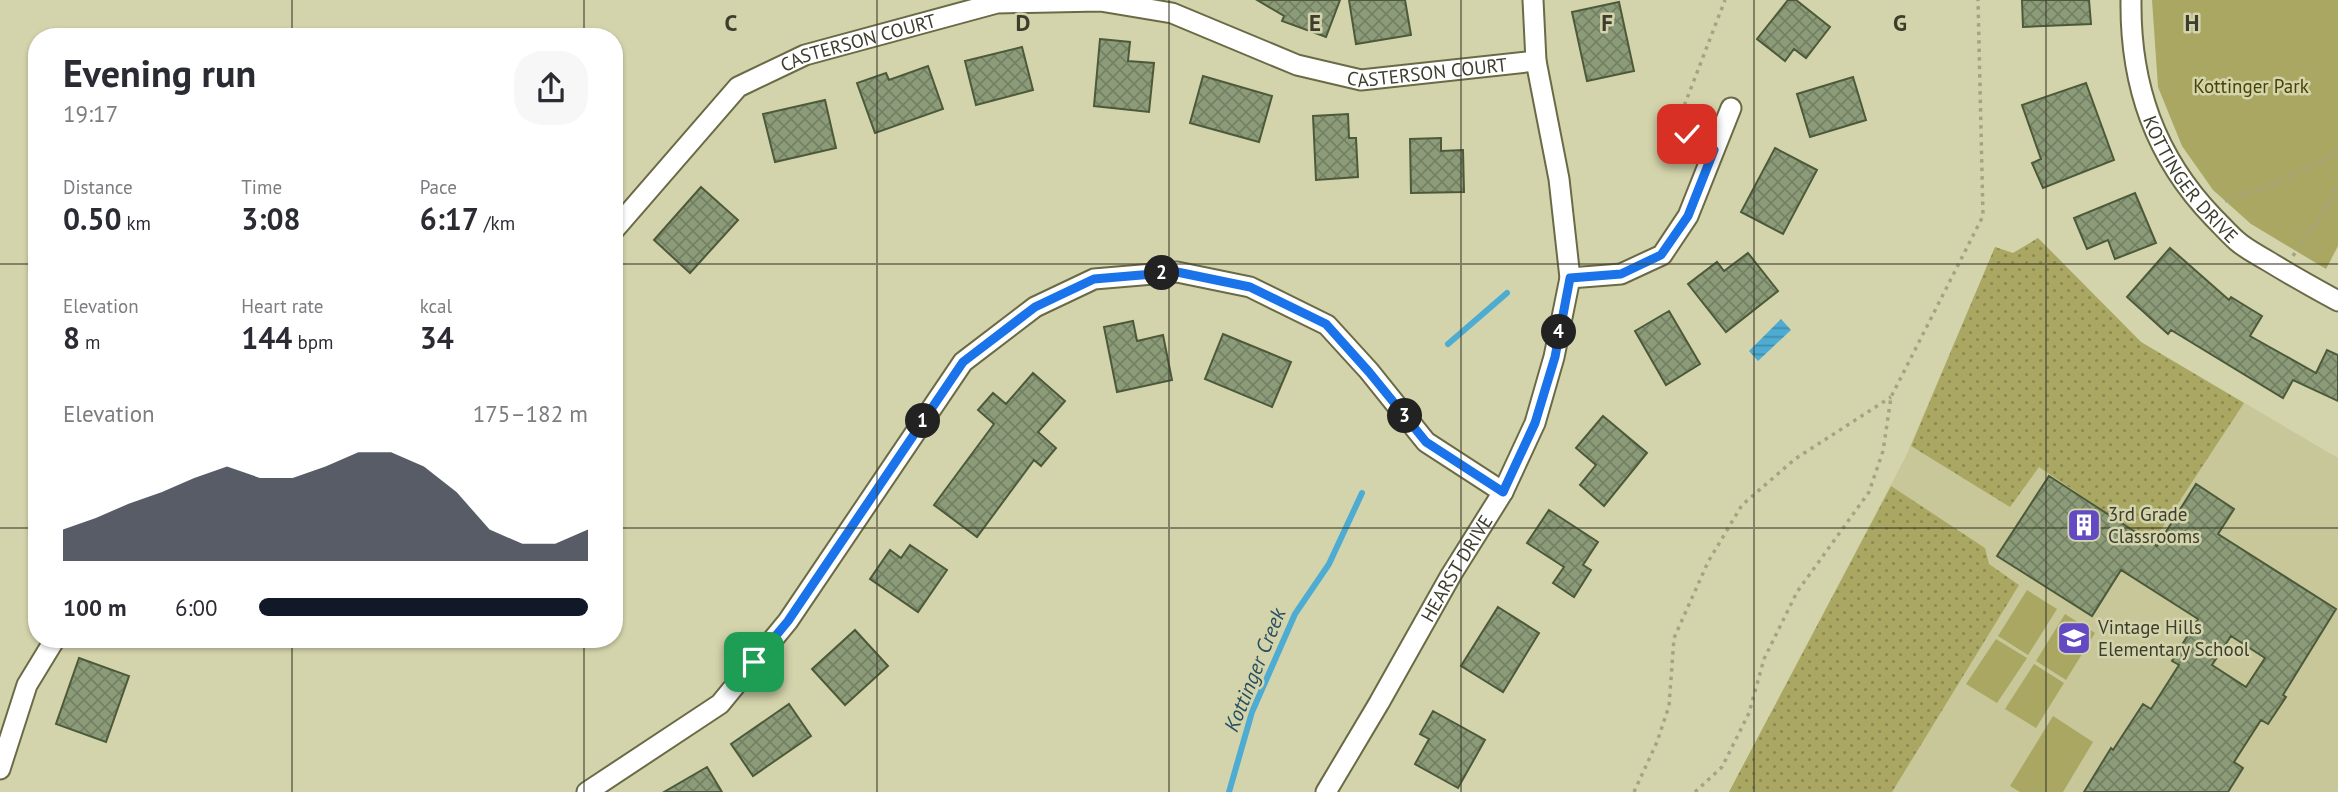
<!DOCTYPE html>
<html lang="en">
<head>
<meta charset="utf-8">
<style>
	body { margin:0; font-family:"PT Sans",sans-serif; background:#f7f7f7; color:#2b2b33; height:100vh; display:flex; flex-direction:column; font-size:26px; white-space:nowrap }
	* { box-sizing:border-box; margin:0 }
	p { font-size:23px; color:#7c7c81 }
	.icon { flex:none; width:38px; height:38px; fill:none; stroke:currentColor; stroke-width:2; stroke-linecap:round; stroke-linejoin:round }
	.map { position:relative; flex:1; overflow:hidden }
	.panel { position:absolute; left:28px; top:28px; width:595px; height:620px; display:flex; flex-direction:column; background:#fff; border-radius:28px; box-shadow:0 2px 5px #0004 }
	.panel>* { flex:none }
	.pin { position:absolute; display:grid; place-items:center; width:60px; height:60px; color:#fff; margin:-30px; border-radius:14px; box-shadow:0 4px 10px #0006 }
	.km { position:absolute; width:35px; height:35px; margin:-18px; border-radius:50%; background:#222; color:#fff; font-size:19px; line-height:35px; text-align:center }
	.round { display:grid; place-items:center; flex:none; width:74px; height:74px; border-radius:28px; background:#f7f7f7 }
	.overview { display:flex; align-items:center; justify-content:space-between; height:119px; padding:0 35px }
	h1 { font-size:38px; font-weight:800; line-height:52px }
	.metrics { display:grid; grid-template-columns:repeat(3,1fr); gap:10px; height:119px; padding:7px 35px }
	.metrics div { display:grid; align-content:center }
	.metrics b { font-size:30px; font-weight:800 }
	.metrics small { font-size:19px; font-weight:400 }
	.metrics p { font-size:19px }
	.chart { height:196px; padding:14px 35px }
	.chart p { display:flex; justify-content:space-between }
	.chart svg { width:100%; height:126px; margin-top:7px; fill:#111827; opacity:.7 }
	ul { padding:0 35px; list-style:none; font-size:23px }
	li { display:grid; grid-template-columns:112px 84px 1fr; align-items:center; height:52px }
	li i { height:18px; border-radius:9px; background:#111827 }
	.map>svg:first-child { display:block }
	.built { fill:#c7c799 }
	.grass { fill:url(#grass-dots) }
	.park { fill:#a9a762 }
	.water { fill:url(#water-rules) }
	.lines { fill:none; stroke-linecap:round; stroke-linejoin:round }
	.stream { stroke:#4eacd2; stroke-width:6 }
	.building { fill:url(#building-cross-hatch); stroke:#4c5a3a; stroke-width:2; fill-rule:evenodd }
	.street-casing { stroke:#6b6a46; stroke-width:23 }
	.path { stroke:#a4a483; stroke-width:3.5; stroke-dasharray:3.5 5; stroke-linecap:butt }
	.street { stroke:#fff; stroke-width:19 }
	.route-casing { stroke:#fff; stroke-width:14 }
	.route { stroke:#1a73e8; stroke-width:9 }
	.grid { fill:none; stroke:#3d3d2d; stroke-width:2; stroke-opacity:0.55 }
	.labels { text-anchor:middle; stroke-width:5; stroke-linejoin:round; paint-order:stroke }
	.street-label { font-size:19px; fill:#3d3d2d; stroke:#d4d4ac }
	.park-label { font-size:19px; fill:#464401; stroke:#d4d4ac }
	.poi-label { font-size:19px; fill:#3d3d2d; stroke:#d4d4ac; text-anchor:start }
	.water-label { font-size:21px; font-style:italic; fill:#274f60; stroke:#d4d4ac }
	.grid-label { font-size:23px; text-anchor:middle; font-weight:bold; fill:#3d3d2d; stroke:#d4d4ac; stroke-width:5; stroke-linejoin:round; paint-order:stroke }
</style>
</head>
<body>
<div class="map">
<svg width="2338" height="792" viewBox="0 0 2338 792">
	<defs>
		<pattern id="grass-dots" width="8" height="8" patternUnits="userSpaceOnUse" patternTransform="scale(1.75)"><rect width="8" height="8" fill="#a9a762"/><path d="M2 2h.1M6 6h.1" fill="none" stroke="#8b8951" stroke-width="1.8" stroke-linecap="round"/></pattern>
		<pattern id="water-rules" width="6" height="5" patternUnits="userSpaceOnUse" patternTransform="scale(1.75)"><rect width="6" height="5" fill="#4eacd2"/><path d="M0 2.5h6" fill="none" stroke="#428dab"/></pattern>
		<pattern id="building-cross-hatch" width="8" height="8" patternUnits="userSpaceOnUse" patternTransform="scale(1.75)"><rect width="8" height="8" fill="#8c9c79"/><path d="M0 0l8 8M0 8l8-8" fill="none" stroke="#748064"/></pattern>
	</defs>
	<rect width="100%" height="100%" fill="#d4d4ac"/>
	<path class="built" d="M2038,238L2141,342L2338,458V790L2337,792H1729L1905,458L1995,247L2013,253Z"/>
	<path class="grass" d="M2038,238L2141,342L2244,403L2152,543L2039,467L2010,507L1911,446L1995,247L2013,253Z
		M1891,486L1985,548L1989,564L2019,585L1892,792H1729Z"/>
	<path class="park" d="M2152,0H2338V246L2326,269L2251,224L2213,190L2182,146L2158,87Z
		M2027,590L2057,609L2028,655L1998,636Z
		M2065,614L2095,633L2066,680L2036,661Z
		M1996,639L2027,658L1997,703L1966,684Z
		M2034,664L2064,683L2036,728L2005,709Z
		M2053,716L2093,742L2063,792H2020L2010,786Z"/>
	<path class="water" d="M1781,319L1791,330L1758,361L1749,351Z"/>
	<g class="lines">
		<path class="stream" d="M1448,344L1507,293
			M1229,792L1252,712L1295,614L1329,564L1362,493"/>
	</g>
	<path class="building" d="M1257,0H1340L1326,37L1282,21L1284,16Z
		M1349,0H1405L1411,35L1356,44Z
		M1788,0H1796L1830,27L1806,58L1794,49L1785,61L1757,39Z
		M2022,0H2089L2091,24L2023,27Z
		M1619,2L1634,71L1587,81L1572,12Z
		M1100,39L1130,42L1128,61L1154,63L1149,112L1094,106Z
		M1022,47L1033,90L976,105L965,61Z
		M928,66L943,109L875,133L857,83L886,73L889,80Z
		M1203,76L1272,96L1259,142L1190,123Z
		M1853,77L1866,120L1810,137L1797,94Z
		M2086,83L2114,160L2043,188L2032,163L2041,159L2022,105Z
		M825,100L836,148L775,162L763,114Z
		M1348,114L1349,138H1356L1358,177L1316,180L1313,116Z
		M1441,138V151L1463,150L1464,192L1411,193L1410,139Z
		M1775,148L1817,170L1783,234L1741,212Z
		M701,187L738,220L690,273L654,240Z
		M2135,193L2156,243L2115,259L2108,240L2087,249L2074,218Z
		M2170,248L2229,300L2231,297L2262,316L2250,336L2316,373L2327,350L2338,355V401L2293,380L2283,398L2171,330L2168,334L2127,297Z
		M1748,253L1778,291L1726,332L1688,284L1717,262L1724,271Z
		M1669,311L1700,364L1666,385L1635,331Z
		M1133,321L1137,341L1163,335L1172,380L1117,392L1104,327Z
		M1223,334L1291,362L1272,407L1205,379Z
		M1033,373L1065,401L1038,432L1056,448L1041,466L1034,460L977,537L934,505L994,424L978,410L993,393L1006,404Z
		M1603,416L1647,453L1604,506L1580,485L1596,465L1576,448Z
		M2049,476L2157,546L2196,484L2234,509L2218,534L2336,609L2283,695L2286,697L2268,724L2261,720L2234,762L2243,768L2228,792H2084L2111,748L2113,750L2143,704L2151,709L2179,665L2172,661L2198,619L2121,570L2092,616L1997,556ZM2231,636L2265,658L2246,687L2212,665Z
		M1549,510L1598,542L1583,565L1591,570L1574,597L1553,583L1564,567L1527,543Z
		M910,545L947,570L918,612L870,579L890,550L901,558Z
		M1498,607L1539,633L1503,692L1461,666Z
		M855,630L888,666L845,705L812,669Z
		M79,658L129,676L106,742L56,724Z
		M789,704L811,736L753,776L731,744Z
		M1433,711L1485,740L1458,788L1415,764L1429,739L1420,734Z
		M707,767L722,792H664Z"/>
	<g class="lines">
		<g class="street-casing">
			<g id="street">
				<path id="s1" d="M2131,0C2130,85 2155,157 2214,218C2222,226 2229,234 2237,241C2246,249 2258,255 2268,261C2291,275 2314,288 2338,301"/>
				<path id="s2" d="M614,230L738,87L805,55L997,3L1100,1L1172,13L1297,65L1361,80L1536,61"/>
				<path d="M1570,278L1621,274L1662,255L1688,216L1731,108"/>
				<path d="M0,769L27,685L55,639"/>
				<path d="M587,792L720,704L788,621L963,362L1035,307L1094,279L1177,272L1250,287L1327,325L1369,371L1426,442L1503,492"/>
				<path id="s3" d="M1326,792L1379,703L1451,575L1503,492L1535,423L1554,357L1570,278L1559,179L1536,61L1533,0"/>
			</g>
		</g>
		<path class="path" d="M1697,141L1687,134L1681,114L1725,0
			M2225,201L2271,185L2338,152
			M2293,256C2309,231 2327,211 2338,184
			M1634,792L1657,742L1669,706L1674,638L1708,562L1742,505L1795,459L1891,397
			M1695,792L1722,767L1749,713L1764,659L1797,592L1869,492L1883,451L1891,397L1983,216L1978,0"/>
		<use href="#street" class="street"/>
	</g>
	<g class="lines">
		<g class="route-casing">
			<path id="route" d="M754,662L788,621L963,362L1035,307L1094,279L1177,272L1250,287L1326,324L1369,372L1426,442L1503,492L1535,423L1555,357L1570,278L1621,274L1661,255L1688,216L1714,150L1700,143L1687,134"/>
		</g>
		<use href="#route" class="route"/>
	</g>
	<path class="grid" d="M292,0V37M584,0V37M877,0V792M1169,0V792M1461,0V792M1754,0V792M2046,0V792M0,264H37M614,264H2338M0,528H37M614,528H2338M292,639V792M584,639V792"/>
	<defs>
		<g id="building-square" transform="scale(1.75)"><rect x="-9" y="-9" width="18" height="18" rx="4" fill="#634ac3" stroke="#d4d4ac"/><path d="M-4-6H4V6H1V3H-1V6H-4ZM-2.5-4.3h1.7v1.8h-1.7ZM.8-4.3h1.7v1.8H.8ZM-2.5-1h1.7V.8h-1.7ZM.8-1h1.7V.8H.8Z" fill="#fff"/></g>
		<g id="school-square" transform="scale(1.75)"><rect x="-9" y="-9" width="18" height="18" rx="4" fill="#634ac3" stroke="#d4d4ac"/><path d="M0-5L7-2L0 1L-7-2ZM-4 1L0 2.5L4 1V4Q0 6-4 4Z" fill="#fff"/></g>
	</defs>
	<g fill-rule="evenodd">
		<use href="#building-square" x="2084" y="525"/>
		<use href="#school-square" x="2074" y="638"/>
	</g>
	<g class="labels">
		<g class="street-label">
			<text dy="7" stroke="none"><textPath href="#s2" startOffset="318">CASTERSON COURT</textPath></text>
			<text dy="7" stroke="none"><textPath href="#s2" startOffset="906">CASTERSON COURT</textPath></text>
			<text dy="7" stroke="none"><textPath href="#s1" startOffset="194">KOTTINGER DRIVE</textPath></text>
			<text dy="7" stroke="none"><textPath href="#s3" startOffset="259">HEARST DRIVE</textPath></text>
		</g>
		<g class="park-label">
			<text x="2251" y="93">Kottinger Park</text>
		</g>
		<g class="poi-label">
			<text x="2108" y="521">3rd Grade<tspan x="2108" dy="22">Classrooms</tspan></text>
			<text x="2098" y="634">Vintage Hills<tspan x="2098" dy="22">Elementary School</tspan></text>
		</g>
		<g class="water-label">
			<text transform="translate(1255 670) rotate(-68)" y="7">Kottinger Creek</text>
		</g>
	</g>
	<g class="grid-label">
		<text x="731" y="31">C</text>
		<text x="1023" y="31">D</text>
		<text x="1315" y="31">E</text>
		<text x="1607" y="31">F</text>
		<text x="1900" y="31">G</text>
		<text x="2192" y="31">H</text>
	</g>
</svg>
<div class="pin" style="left:754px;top:662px;background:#1e9e55"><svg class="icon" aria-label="arrive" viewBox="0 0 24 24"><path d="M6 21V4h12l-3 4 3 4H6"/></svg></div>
<div class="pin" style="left:1687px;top:134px;background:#d93025"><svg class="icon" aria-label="check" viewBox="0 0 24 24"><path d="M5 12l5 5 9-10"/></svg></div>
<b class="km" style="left:923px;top:421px">1</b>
<b class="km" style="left:1162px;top:273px">2</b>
<b class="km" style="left:1405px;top:416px">3</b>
<b class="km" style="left:1559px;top:332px">4</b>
<section class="panel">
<div class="overview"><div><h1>Evening run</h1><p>19:17</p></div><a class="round"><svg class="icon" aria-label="share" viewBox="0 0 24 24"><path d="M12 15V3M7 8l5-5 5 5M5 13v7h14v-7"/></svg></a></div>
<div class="metrics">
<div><p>Distance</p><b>0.50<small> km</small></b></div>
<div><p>Time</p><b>3:08</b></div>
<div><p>Pace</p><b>6:17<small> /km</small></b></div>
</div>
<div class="metrics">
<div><p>Elevation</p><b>8<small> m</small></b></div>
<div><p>Heart rate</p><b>144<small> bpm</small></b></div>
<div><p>kcal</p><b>34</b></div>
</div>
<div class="chart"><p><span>Elevation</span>175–182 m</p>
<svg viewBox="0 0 160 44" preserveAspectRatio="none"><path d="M0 44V33L10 29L20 24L30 20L40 15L50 11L60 15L70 15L80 11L90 6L100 6L110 11L120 20L130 33L140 38L150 38L160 33V44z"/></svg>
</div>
<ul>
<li><b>100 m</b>6:00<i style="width:100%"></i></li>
</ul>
</section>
</div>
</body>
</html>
